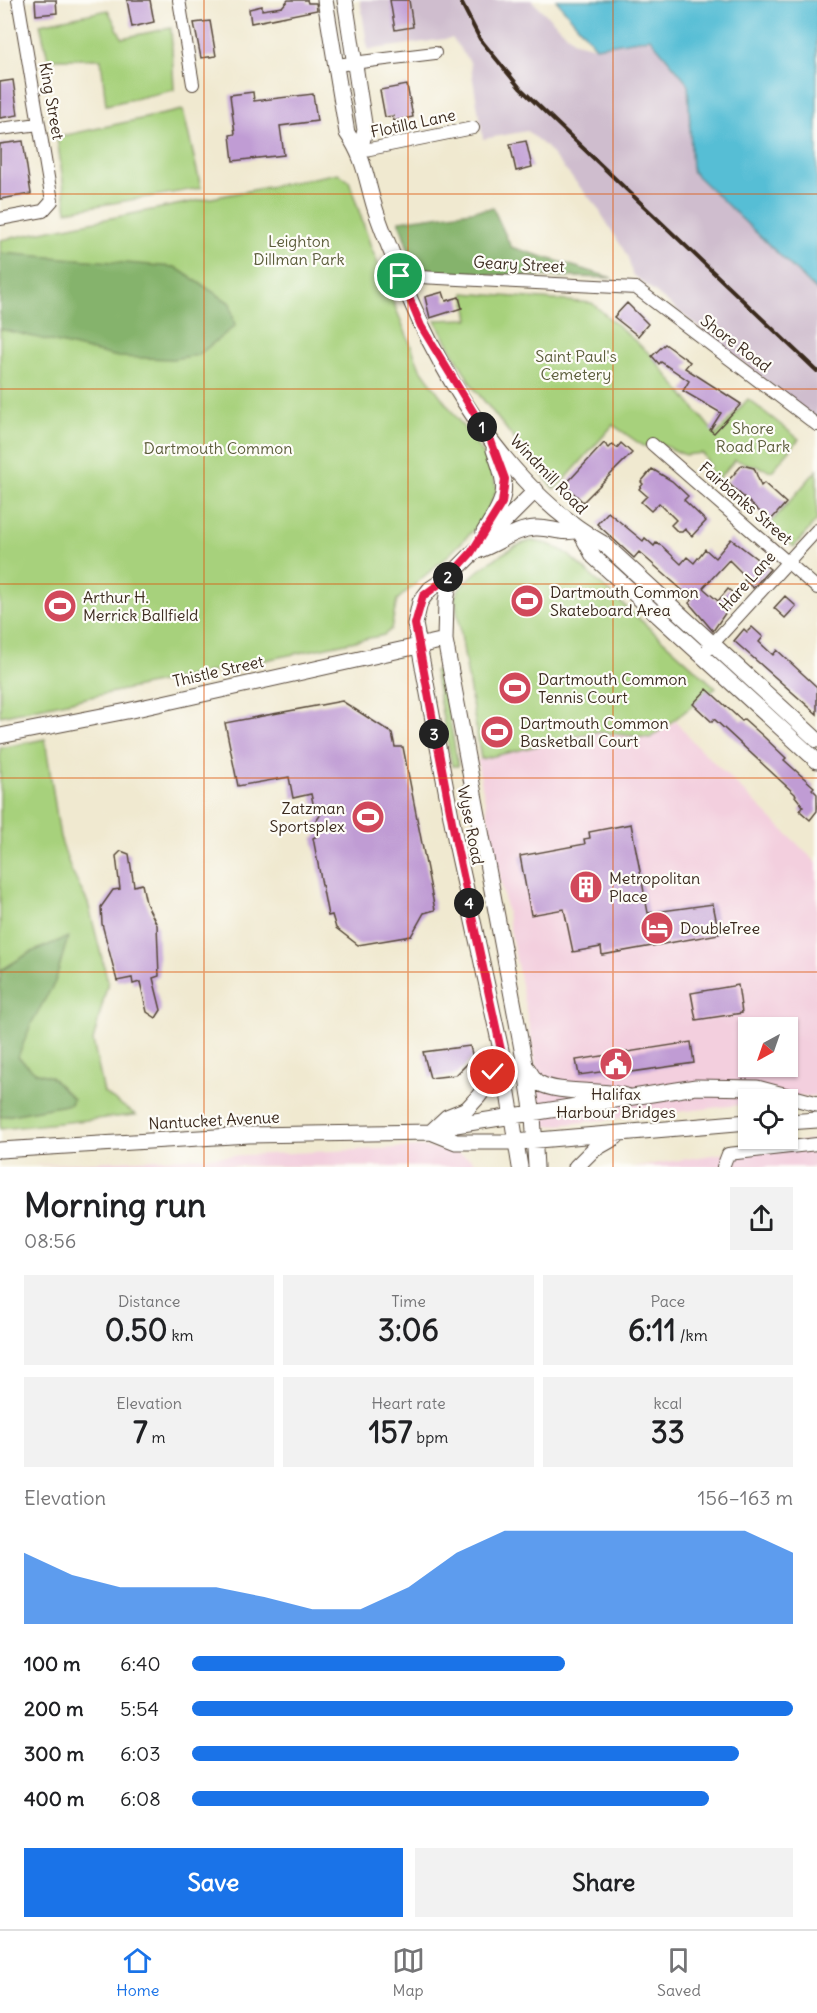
<!DOCTYPE html>
<html lang="en">
<head>
<meta charset="utf-8">
<style>
	body { margin:0; font-family:Delius,sans-serif; background:#f2f2f2; color:#202124; height:100vh; display:flex; flex-direction:column; font-size:22px; white-space:nowrap }
	* { box-sizing:border-box; margin:0 }
	p { font-size:20px; color:#757577 }
	.icon { flex:none; width:33px; height:33px; fill:none; stroke:currentColor; stroke-width:2; stroke-linecap:round; stroke-linejoin:round }
	.map { position:relative; height:1167px; overflow:hidden }
	.drawer { display:flex; flex-direction:column; background:#fff; flex:1 }
	.drawer>* { flex:none }
	.needle { width:39px; rotate:220deg }
	.fabs { position:absolute; left:738px; top:1017px; display:grid; gap:12px }
	.fabs a { display:grid; place-items:center; width:60px; height:60px; border-radius:0px; background:#fff; box-shadow:0 2px 4px #0004; font-size:30px }
	.pin { position:absolute; display:grid; place-items:center; width:51px; height:51px; color:#fff; margin:-26px; border:3px solid #fff; border-radius:50%; box-shadow:0 2px 6px #0007 }
	.km { position:absolute; width:30px; height:30px; margin:-15px; border-radius:50%; background:#222; color:#fff; font-size:16px; line-height:30px; text-align:center }
	.round { display:grid; place-items:center; flex:none; width:63px; height:63px; border-radius:0px; background:#f2f2f2 }
	.summary { display:flex; align-items:center; justify-content:space-between; height:102px; padding:0 24px }
	h1 { font-size:33px; font-weight:700; line-height:45px }
	.stats { display:grid; grid-template-columns:repeat(3,1fr); gap:9px; height:102px; padding:6px 24px }
	.stats div { display:grid; align-content:center; border-radius:0px; background:#f2f2f2; text-align:center }
	.stats b { font-size:30px; font-weight:700 }
	.stats small { font-size:16px; font-weight:400 }
	.stats p { font-size:16px }
	.chart { height:168px; padding:12px 24px }
	.chart p { display:flex; justify-content:space-between }
	.chart svg { width:100%; height:108px; margin-top:6px; fill:#1a73e8; opacity:.7 }
	.action { display:flex; gap:12px; margin-top:auto; padding:12px 24px }
	.action a { flex:1; height:69px; border-radius:0px; background:#1a73e8; color:#fff; font-size:24px; font-weight:700; line-height:69px; text-align:center }
	.action a+a { background:#f2f2f2; color:#202124 }
	ul { padding:0 24px; list-style:none; font-size:20px }
	li { display:grid; grid-template-columns:96px 72px 1fr; align-items:center; height:45px }
	li i { height:15px; border-radius:8px; background:#1a73e8 }
	.menu { display:flex; justify-content:space-around; align-items:center; height:84px; border-top:2px solid #e0e0e0; background:#fff; font-size:16px; color:#757577 }
	.menu a { display:grid; justify-items:center; gap:3px }
	.menu .current { color:#1a73e8 }
	.map>svg:first-child { display:block }
	.built { fill:#f3cfde; fill-rule:evenodd }
	.industrial { fill:#cfbdce }
	.green { fill:#a7d17c; stroke:#717e4d; stroke-width:1.5 }
	.forest { fill:#85b36c; stroke:#606e45; stroke-width:1.5 }
	.water { fill:#57bed5; stroke:#49747a; stroke-width:1.5 }
	.building { fill:#c09cd4 }
	.lines { fill:none; stroke-linecap:round; stroke-linejoin:round }
	.minor-casing { stroke:#564739; stroke-width:14 }
	.major-casing { stroke:#564739; stroke-width:17 }
	.minor { stroke:#fff; stroke-width:12 }
	.major { stroke:#fff; stroke-width:15 }
	.rail { stroke:#3b2a1e; stroke-width:4 }
	.route-casing { stroke:#fff; stroke-width:12 }
	.route { stroke:#e11d48; stroke-width:8 }
	.grid { fill:none; stroke:#df570d; stroke-width:1.5; stroke-opacity:0.55 }
	.labels { text-anchor:middle; stroke-width:4.5; stroke-linejoin:round; paint-order:stroke }
	.street-label { font-size:16px; fill:#3b2a1e; stroke:#fdfcf7 }
	.park-label { font-size:16px; fill:#5b5c3a; stroke:#fdfcf7 }
	.poi-label { font-size:16px; fill:#3b2a1e; stroke:#fdfcf7; text-anchor:start }
</style>
</head>
<body>
<div class="map">
<svg width="817" height="1167" viewBox="0 0 817 1167">
	<rect width="100%" height="100%" fill="#fdfcf7"/>
	<filter id="ink" filterUnits="userSpaceOnUse"><feTurbulence type="fractalNoise" baseFrequency=".0167" numOctaves="2"/><feDisplacementMap in="SourceGraphic" scale="12" xChannelSelector="R" yChannelSelector="G"/><feConvolveMatrix kernelMatrix="1 2 1 2 8 2 1 2 1" color-interpolation-filters="sRGB"/></filter>
	<filter id="wash" filterUnits="userSpaceOnUse"><feTurbulence type="fractalNoise" baseFrequency=".008" numOctaves="4" result="noise"/><feDisplacementMap in="SourceGraphic" scale="24" xChannelSelector="R" yChannelSelector="G"/><feGaussianBlur stdDeviation="1.35" result="paint"/><feColorMatrix in="noise" values="0 0 0 0 0 0 0 0 0 0 0 0 0 0 0 0 0 1.4 0 .05"/><feComposite in="paint" operator="in"/></filter>
	<g filter="url(#wash)">
		<rect width="100%" height="100%" fill="#f0e9d0"/>
		<path class="built" d="M676,721L693,742L817,863V1096L748,1100V1104L541,1127L534,1051L477,760L596,732L650,738ZM748,1028H788V1066H748Z
			M817,1139V1167H631L647,1165Z
			M420,1147L451,1150L470,1158L480,1167L32,1165Z"/>
		<path class="industrial" d="M360,0H531L575,42L596,47L650,37L688,83L693,171L817,291V422L632,274L628,257L597,207L545,146L527,131L483,139L470,62L452,38L368,50Z"/>
		<path class="green" d="M108,10L122,38L171,28L174,90L106,105L101,59H48L40,24Z
			M183,110L201,188L67,211L57,137Z
			M338,173L349,181L371,247L420,368L487,459L497,489L484,519L451,553L397,600L391,629L384,635L0,716V240Z
			M464,293L592,303L651,355L716,435L748,399L799,439L772,471L735,460L716,481L709,475L710,465L702,453L685,455L663,445L643,446L613,425L568,476L554,489L473,387L435,320L469,319Z
			M817,470V520L794,547L769,525Z
			M532,541L548,544L565,552L716,688L650,738L596,732L481,759L455,597C461,579 513,543 532,541Z
			M441,670L458,766H452L434,671Z
			M45,739L60,837L71,870L88,903L108,982L93,1041L104,1093L136,1115L0,1129V748Z"/>
		<path class="forest" d="M493,208L511,247L612,278L416,273L399,221Z
			M0,253L175,267L230,303L235,326L198,355L172,359L118,357L0,329Z
			M68,937L55,982L32,1022L18,1057L35,1072L51,1077L73,1099L71,1104L0,1117V971L29,953Z"/>
		<path class="water" d="M556,0H817V291L692,171L688,83L650,38L596,47Z"/>
		<g id="blocks">
			<path class="building" d="M35,0H56L57,13L36,15Z
				M127,0H150L154,22L132,27Z
				M288,0H307L308,3H316L317,10L251,23L249,9L262,6V10L282,7Z
				M390,0H409L413,27L395,30Z
				M210,21L216,56L201,58L194,23Z
				M13,80L18,115L0,118V82Z
				M407,85L413,117L394,121L393,116L385,117L380,90Z
				M253,92L254,101L313,94L317,121L280,126L284,155L233,161L230,135L235,134L230,95Z
				M23,141L31,194L0,199V144Z
				M526,141L532,167L516,171L510,144Z
				M443,292L446,301L459,297L462,308L430,318L425,297Z
				M627,303L648,324L638,336L614,317Z
				M665,344L690,362L685,368L741,404L714,433L710,430L721,413L683,391L689,381L661,362L659,364L652,356Z
				M604,443L609,448L613,444L617,448L621,443L632,453L583,502L565,485Z
				M742,465L754,468L761,486L764,483L786,503L770,521L727,482Z
				M652,469L672,481L688,496L684,500L706,521L692,536L685,529L682,532H678L671,525L676,520L659,503L651,511L641,502L647,496L639,489L643,484L641,482Z
				M608,512L643,541L645,538L654,546L656,543L662,546L681,564L687,557L694,563L705,549L715,558L731,539L770,569L753,588L744,580L746,577L729,560L703,588L718,601L728,589L737,596L713,631L689,603L692,600L681,589L639,552L634,558L597,524Z
				M785,596L796,606L785,618L774,608Z
				M752,627L763,637L759,642L773,655L777,650L817,687V714L734,641L744,629L747,632Z
				M707,689L742,721L744,719L763,736L786,758L784,760L814,787L812,789L817,794V811L810,820L800,811L803,806L795,796L796,795L714,719L712,722L693,704Z
				M342,701L392,733L395,747H403L435,910L424,913L411,936L358,945L336,928L332,915L328,916L313,838L317,836L315,823L323,811L313,803L311,794L293,798L289,777L238,786L225,723Z
				M631,824L648,913L713,904L719,934L602,955L601,947L573,952L564,909L531,915L520,856L585,844L584,839L590,838L589,832Z
				M121,851L129,854L134,886L142,884L146,903L157,925L159,976L153,978L161,1010L156,1018L147,1012L140,982L133,984L132,978L117,981L102,924L101,907L113,890L120,889L116,856Z
				M738,985L742,1013L696,1020L691,993Z
				M691,1042L694,1063L631,1072L607,1074V1071L579,1075L576,1060Z
				M470,1046L473,1058L456,1075L430,1078L423,1052Z"/>
		</g>
	</g>
	<g filter="url(#ink)">
		<use href="#blocks" fill-opacity="0" stroke="#564739" stroke-width="1.5"/>
		<g class="lines">
			<g class="minor-casing">
				<path id="minor" d="M179,0L193,84
					M336,65L435,53
					M0,129L39,124
					M360,151L473,128
					M0,219L43,211L52,201L18,0
					M400,276L636,288L817,425
					M652,444L817,588
					M706,651L817,530
					M723,1167L728,1154L817,1144"/>
			</g>
			<g class="major-casing">
				<path id="major" d="M325,0L347,133C364,157 366,178 374,205C379,222 386,239 393,256C431,361 504,488 604,544L817,740
					M345,0L365,130L360,151
					M484,532C507,495 509,491 494,450
					M580,532L594,557L817,761
					M477,551C497,545 514,529 535,528C551,527 562,535 578,530
					M451,575L446,601L445,640L525,1065L533,1115L536,1167
					M0,736L127,711L445,640
					M527,1068C531,1073 534,1081 539,1083C560,1095 602,1088 629,1097
					M788,1122L817,1120
					M432,1131L447,1117L467,1109L478,1097L488,1084L500,1053
					M431,1132L456,1142H515L748,1122
					M0,1150L249,1135L431,1132L456,1125L696,1087L757,1088L817,1104
					M520,1167L501,1050L456,843L415,624L420,602L430,589L451,575L536,490
					M576,1167L593,1150L616,1137"/>
			</g>
			<use href="#minor" class="minor"/>
			<use href="#major" class="major"/>
			<path class="rail" d="M460,0L480,39L520,88L817,371"/>
		</g>
	</g>
	<g class="lines" filter="url(#ink)">
		<g class="route-casing">
			<path id="route" d="M400,276L421,326L491,441L505,479L502,503L471,553L451,575L423,596L415,624L456,843L501,1050L493,1072"/>
		</g>
		<use href="#route" class="route"/>
	</g>
	<path class="grid" d="M204,0V1167M408,0V1167M613,0V1167M0,194H817M0,389H817M0,584H817M0,778H817M0,972H817"/>
	<defs>
		<g id="stadium-disc" transform="scale(1.725)"><circle r="9.5" fill="#d1495b" stroke="#fdfcf7"/><path d="M0-5a6.5 5 0 1 0 0 10a6.5 5 0 1 0 0-10ZM-3.5-1.8h7v3.6h-7Z" fill="#fff"/></g>
		<g id="building-disc" transform="scale(1.725)"><circle r="9.5" fill="#d1495b" stroke="#fdfcf7"/><path d="M-4-6H4V6H1V3H-1V6H-4ZM-2.5-4.3h1.7v1.8h-1.7ZM.8-4.3h1.7v1.8H.8ZM-2.5-1h1.7V.8h-1.7ZM.8-1h1.7V.8H.8Z" fill="#fff"/></g>
		<g id="hotel-disc" transform="scale(1.725)"><circle r="9.5" fill="#d1495b" stroke="#fdfcf7"/><path d="M-6-4.5h1.5V1H6V5H4.5V3h-9V5H-6ZM-4 0a1.8 1.8 0 1 1 3.6 0ZM.5 0V-2.5h3Q6-2.5 6 0Z" fill="#fff"/></g>
		<g id="civic-disc" transform="scale(1.725)"><circle r="9.5" fill="#d1495b" stroke="#fdfcf7"/><path d="M-.6-6.5H3V-4.5H.6V-3L4-1V1h2V6H-6V1h2V-1L-.6-3ZM-1.2 2.5V6h2.4V2.5Z" fill="#fff"/></g>
	</defs>
	<g fill-rule="evenodd">
		<use href="#stadium-disc" x="527" y="601"/>
		<use href="#stadium-disc" x="60" y="606"/>
		<use href="#stadium-disc" x="515" y="688"/>
		<use href="#stadium-disc" x="497" y="732"/>
		<use href="#stadium-disc" x="368" y="817"/>
		<use href="#building-disc" x="586" y="887"/>
		<use href="#hotel-disc" x="657" y="928"/>
		<use href="#civic-disc" x="616" y="1064"/>
	</g>
	<g class="labels">
		<g class="street-label">
			<text transform="translate(52 101) rotate(80)" y="6">King Street</text>
			<text transform="translate(413 123) rotate(-12)" y="6">Flotilla Lane</text>
			<text transform="translate(519 264) rotate(3)" y="6">Geary Street</text>
			<text transform="translate(736 343) rotate(37)" y="6">Shore Road</text>
			<text transform="translate(549 474) rotate(46)" y="6">Windmill Road</text>
			<text transform="translate(746 503) rotate(41)" y="6">Fairbanks Street</text>
			<text transform="translate(747 581) rotate(-48)" y="6">Hare Lane</text>
			<text transform="translate(218 671) rotate(-13)" y="6">Thistle Street</text>
			<text transform="translate(471 825) rotate(79)" y="6">Wyse Road</text>
			<text transform="translate(214 1120) rotate(-3)" y="6">Nantucket Avenue</text>
		</g>
		<g class="park-label">
			<text x="299" y="247">Leighton<tspan x="299" dy="18">Dillman Park</tspan></text>
			<text x="576" y="362">Saint Paul's<tspan x="576" dy="18">Cemetery</tspan></text>
			<text x="753" y="434">Shore<tspan x="753" dy="18">Road Park</tspan></text>
			<text x="218" y="454">Dartmouth Common</text>
		</g>
		<g class="poi-label">
			<text x="550" y="598">Dartmouth Common<tspan x="550" dy="18">Skateboard Area</tspan></text>
			<text x="83" y="603">Arthur H.<tspan x="83" dy="18">Merrick Ballfield</tspan></text>
			<text x="538" y="685">Dartmouth Common<tspan x="538" dy="18">Tennis Court</tspan></text>
			<text x="520" y="729">Dartmouth Common<tspan x="520" dy="18">Basketball Court</tspan></text>
			<text x="345" y="814" text-anchor="end">Zatzman<tspan x="345" dy="18">Sportsplex</tspan></text>
			<text x="609" y="884">Metropolitan<tspan x="609" dy="18">Place</tspan></text>
			<text x="680" y="934">DoubleTree</text>
			<text x="616" y="1100" text-anchor="middle">Halifax<tspan x="616" dy="18">Harbour Bridges</tspan></text>
		</g>
	</g>
</svg>
<div class="fabs">
<a><svg class="needle" viewBox="-14 -14 28 28"><path d="M0-13l5 13h-10z" fill="#e53935"/><path d="M0 13l5-13h-10z" fill="#757577"/></svg></a>
<a><svg class="icon" aria-label="locate" viewBox="0 0 24 24"><circle cx="12" cy="12" r="6"/><path d="M12 2v4M12 18v4M2 12h4M18 12h4"/></svg></a>
</div>
<div class="pin" style="left:400px;top:276px;background:#1e9e55"><svg class="icon" aria-label="arrive" viewBox="0 0 24 24"><path d="M6 21V4h12l-3 4 3 4H6"/></svg></div>
<div class="pin" style="left:493px;top:1072px;background:#d93025"><svg class="icon" aria-label="check" viewBox="0 0 24 24"><path d="M5 12l5 5 9-10"/></svg></div>
<b class="km" style="left:482px;top:427px">1</b>
<b class="km" style="left:448px;top:577px">2</b>
<b class="km" style="left:434px;top:734px">3</b>
<b class="km" style="left:469px;top:903px">4</b>
</div>
<section class="drawer">
<div class="summary"><div><h1>Morning run</h1><p>08:56</p></div><a class="round"><svg class="icon" aria-label="share" viewBox="0 0 24 24"><path d="M12 15V3M7 8l5-5 5 5M5 13v7h14v-7"/></svg></a></div>
<div class="stats">
<div><p>Distance</p><b>0.50<small> km</small></b></div>
<div><p>Time</p><b>3:06</b></div>
<div><p>Pace</p><b>6:11<small> /km</small></b></div>
</div>
<div class="stats">
<div><p>Elevation</p><b>7<small> m</small></b></div>
<div><p>Heart rate</p><b>157<small> bpm</small></b></div>
<div><p>kcal</p><b>33</b></div>
</div>
<div class="chart"><p><span>Elevation</span>156–163 m</p>
<svg viewBox="0 0 160 44" preserveAspectRatio="none"><path d="M0 44V15L10 24L20 29L30 29L40 29L50 33L60 38L70 38L80 29L90 15L100 6L110 6L120 6L130 6L140 6L150 6L160 15V44z"/></svg>
</div>
<ul>
<li><b>100 m</b>6:40<i style="width:62%"></i></li>
<li><b>200 m</b>5:54<i style="width:100%"></i></li>
<li><b>300 m</b>6:03<i style="width:91%"></i></li>
<li><b>400 m</b>6:08<i style="width:86%"></i></li>
</ul>
<div class="action"><a>Save</a><a>Share</a></div>
</section>
<nav class="menu">
<a class="current"><svg class="icon" aria-label="home" viewBox="0 0 24 24"><path d="M3 11l9-7 9 7M6 9v11h12V9"/></svg>Home</a>
<a><svg class="icon" aria-label="map" viewBox="0 0 24 24"><path d="M3 6l6-2 6 2 6-2v14l-6 2-6-2-6 2zM9 4v14M15 6v14"/></svg>Map</a>
<a><svg class="icon" aria-label="saved" viewBox="0 0 24 24"><path d="M7 4h10v16l-5-4-5 4z"/></svg>Saved</a>
</nav>
</body>
</html>
